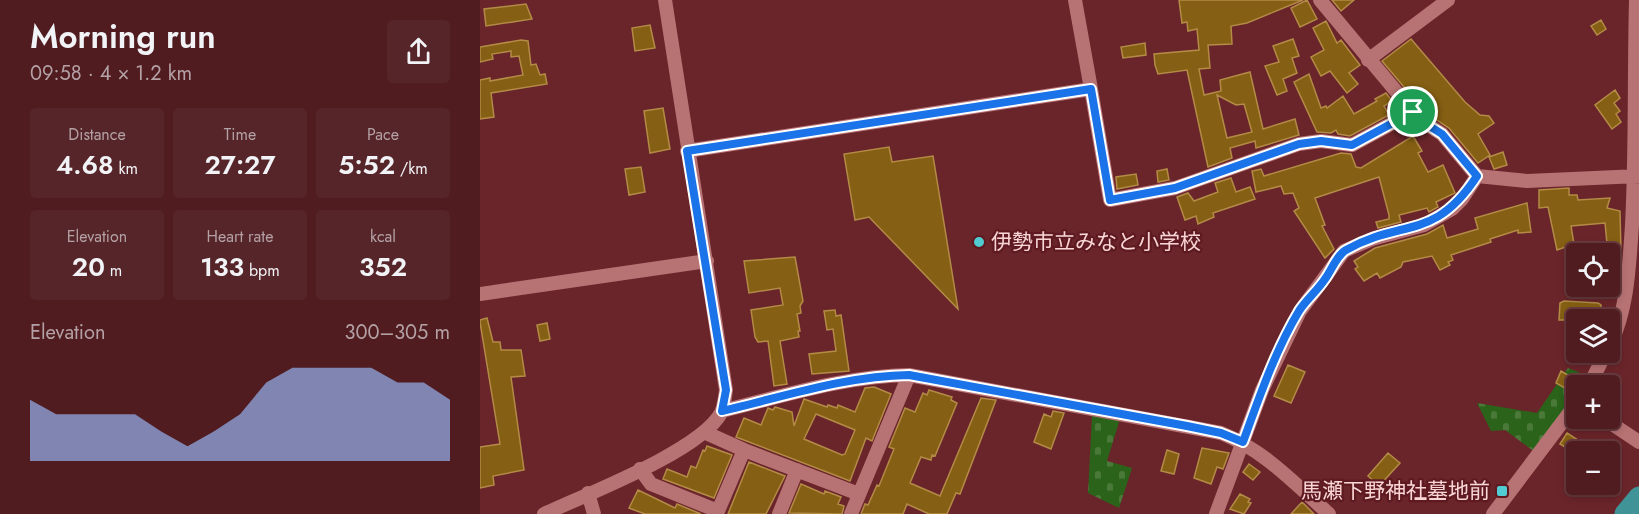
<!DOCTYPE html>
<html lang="en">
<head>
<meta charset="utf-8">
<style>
	body { margin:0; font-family:Jost,"Noto Sans JP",sans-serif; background:#562529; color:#f1f3f6; height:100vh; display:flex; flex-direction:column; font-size:22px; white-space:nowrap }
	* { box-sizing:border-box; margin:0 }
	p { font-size:20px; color:#b4a1a5 }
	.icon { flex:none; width:33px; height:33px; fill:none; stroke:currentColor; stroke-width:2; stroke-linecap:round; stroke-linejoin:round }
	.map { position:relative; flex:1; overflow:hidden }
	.details { display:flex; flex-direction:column; background:#501c20; width:480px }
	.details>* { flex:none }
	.tools { position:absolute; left:1086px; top:243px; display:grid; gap:12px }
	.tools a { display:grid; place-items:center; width:54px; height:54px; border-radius:6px; background:#501c20; box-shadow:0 3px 9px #0003,0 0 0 2px #673a3e; font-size:30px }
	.pin { position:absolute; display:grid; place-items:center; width:51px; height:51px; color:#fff; margin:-26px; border:3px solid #fff; border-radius:50%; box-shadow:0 2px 6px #0007 }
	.round { display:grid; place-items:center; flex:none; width:63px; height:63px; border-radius:6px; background:#562529 }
	.summary { display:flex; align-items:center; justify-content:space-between; height:102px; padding:0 30px }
	h1 { font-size:33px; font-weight:600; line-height:45px }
	.figures { display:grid; grid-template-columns:repeat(3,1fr); gap:9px; height:102px; padding:6px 30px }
	.figures div { display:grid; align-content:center; border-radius:6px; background:#562529; text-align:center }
	.figures b { font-size:26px; font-weight:600 }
	.figures small { font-size:16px; font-weight:400 }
	.figures p { font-size:16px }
	.chart { height:168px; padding:12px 30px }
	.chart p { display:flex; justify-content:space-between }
	.chart svg { width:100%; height:108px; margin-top:6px; fill:#95b2f1; opacity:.7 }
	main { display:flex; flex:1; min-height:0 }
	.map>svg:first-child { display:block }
	.cemetery { fill:url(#cemetery-stones) }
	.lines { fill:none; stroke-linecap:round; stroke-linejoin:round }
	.river { stroke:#409498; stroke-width:21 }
	.building { fill:#855f13; stroke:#b38b47; stroke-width:1.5; fill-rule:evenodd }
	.minor { stroke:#b77273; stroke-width:14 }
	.route-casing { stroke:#fff; stroke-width:12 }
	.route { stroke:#1a73e8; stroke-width:8 }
	.poi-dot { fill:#51ccd2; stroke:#5e1a20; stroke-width:2 }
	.labels { text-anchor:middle; stroke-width:4.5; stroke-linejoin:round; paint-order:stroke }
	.poi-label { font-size:21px; fill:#f9d6d5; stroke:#5e1a20; text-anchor:start }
</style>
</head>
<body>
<main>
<section class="details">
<div class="summary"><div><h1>Morning run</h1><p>09:58 · 4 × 1.2 km</p></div><a class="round"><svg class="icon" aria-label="share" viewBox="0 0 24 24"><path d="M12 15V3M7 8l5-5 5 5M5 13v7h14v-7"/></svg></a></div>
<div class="figures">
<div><p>Distance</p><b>4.68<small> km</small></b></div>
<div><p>Time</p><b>27:27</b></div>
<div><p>Pace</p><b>5:52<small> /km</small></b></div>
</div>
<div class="figures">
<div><p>Elevation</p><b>20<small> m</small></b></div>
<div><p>Heart rate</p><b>133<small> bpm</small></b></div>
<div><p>kcal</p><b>352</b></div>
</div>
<div class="chart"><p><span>Elevation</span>300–305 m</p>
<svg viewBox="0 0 160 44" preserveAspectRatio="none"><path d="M0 44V19L10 25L20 25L30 25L40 25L50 32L60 38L70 32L80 25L90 12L100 6L110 6L120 6L130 6L140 12L150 12L160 19V44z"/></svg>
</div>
</section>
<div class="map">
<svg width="1159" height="514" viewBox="0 0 1159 514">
	<defs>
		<pattern id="cemetery-stones" width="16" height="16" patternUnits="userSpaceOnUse" patternTransform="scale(1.5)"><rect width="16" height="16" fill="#2a6319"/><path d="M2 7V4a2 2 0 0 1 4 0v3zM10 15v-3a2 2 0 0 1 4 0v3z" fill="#4a793a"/></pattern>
	</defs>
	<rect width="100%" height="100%" fill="#6a252a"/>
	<path class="cemetery" d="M1088,368L1108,376L1101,385L1096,386V392L1055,452L1025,430L1011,431L997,403L1057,413Z
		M612,415L640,419L627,461L652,468L639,508L608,493Z"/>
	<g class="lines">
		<path class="river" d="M1145,514L1159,497"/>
	</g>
	<path class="building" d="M699,0H823L767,23L751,26L752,44L728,45L730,68L719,69L724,95L741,91L740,80L770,72L783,129L815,119L819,135L776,148L775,141L750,148L752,158L728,167L707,70L678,74L675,65L674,54L719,50L717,29L708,31L707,22L702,23ZM737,95L756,105L764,104L772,132L747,138Z
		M827,0L837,19L820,27L811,8Z
		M852,0H874L861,11Z
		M46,4L52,19L6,26L4,9Z
		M1121,20L1126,29L1117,35L1111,26Z
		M846,21L857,43L861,40L880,65L869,73L878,84L867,93L850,71L841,76L831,57L844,50L833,28Z
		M170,25L175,48L155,51L152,28Z
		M813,39L819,56L812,58L817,73L803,79L807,91L797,95L785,66L799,62L793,46Z
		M931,39L985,102L1000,115L1009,116L1014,123L998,134L1010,155L998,163L969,128L946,113L902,61Z
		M41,40L48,41L51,65L56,64L60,75L65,74L67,84L11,93L14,117L0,119V80L10,78V81L43,75L39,56L31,57V51L12,54L13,59L0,62V47Z
		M665,43L666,55L643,58L641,47Z
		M829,74L841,108L846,106L847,108L863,96L874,114L897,101L895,99L906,93L912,101L904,106L909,115L870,136L858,134L856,130L851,133L837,132L814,82Z
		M1135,90L1140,98L1134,103L1140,111L1136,114L1141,122L1132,129L1115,105Z
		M183,108L190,149L170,153L164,111Z
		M933,136L942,151L938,153L948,172L963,165L975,193L956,202L958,207L949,212L947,208L919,215L921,222L898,228L896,222L909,219V215L899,177L835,198L845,225L842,226L854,249L845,258L814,211L819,208L813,193L804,194L801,186L776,192L772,171L781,169L784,176L861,153L871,154L876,167L881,168Z
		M409,147L412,162L453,156L478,309L389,217L375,220L364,154Z
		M1023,152L1027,165L1014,169L1009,157Z
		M161,167L165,192L149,195L145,169Z
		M687,169L689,180L678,182L677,171Z
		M656,174L658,185L637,189L636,177Z
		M751,178L756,192L770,187L775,199L733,213L734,217L718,224L716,216L705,220L697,197L708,193L714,201L738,192L735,183Z
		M1089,188V195H1097L1098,200L1130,198L1127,208L1140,211L1141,252L1128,254L1125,223L1091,226L1094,244L1077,250L1068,207L1059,208V190Z
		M1047,203L1051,232L1038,233V230L1010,239L1011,242L971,255L973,260L968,262L970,265L960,270L952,256L923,262L921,267L900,278L897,273L884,281L875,269L878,267L874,261L895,248L947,234L963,225L967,238L998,229L995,218Z
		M315,257L323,301L320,306L321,313L317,314L320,331H318L319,337L300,341L307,384L294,386L288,341L278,342L275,337L271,310L303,305L300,288L269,293L264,261Z
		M1084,301L1118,303L1121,305V320H1079L1080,303Z
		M355,310L356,316L361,315L369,371L332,374L329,354L356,351L353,329L347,330L344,311Z
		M7,318L13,342H20L21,350H41L45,376L31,377L44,470L13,476L14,485L0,488V447L20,444L0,322V320Z
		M67,323L70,339L60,341L57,325Z
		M808,365L825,372L811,403L794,396Z
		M1081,371L1096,380L1090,391L1076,383Z
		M394,387L411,394L392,441L386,438L370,481L256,437L264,418L281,425L288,408L293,410L295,407L312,412L314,426L324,399L347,407L348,405L357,408L358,405L375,412L385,388ZM336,414L375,430L365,454L362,455L324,439Z
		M449,390L472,397L471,400L477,403L455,456L452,455L451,460L441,457L430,483L460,496L501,398L516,400L480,494L476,493L467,514H449L427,504L423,514H381L385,504L388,505L397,485L399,486L414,449L409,447L425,408L435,412L443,393L447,395Z
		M573,411L584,413L571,449L554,442L564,414L571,417Z
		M1087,433L1101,442L1095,453L1080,444Z
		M227,446L252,455L234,498L183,479L187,469L207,477L211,466L216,468L223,450L225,451Z
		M722,448L749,453L743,469L737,467L731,484L714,478Z
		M687,450L699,454L694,474L681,471Z
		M908,453L920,463L899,486L888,476Z
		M269,462L305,476L286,514H248Z
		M769,464L780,472L773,480L763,472Z
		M321,484L344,494L345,491L361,497L358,504L364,506L362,514L309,513Z
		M158,490L195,508L197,504L221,514H165L149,508Z
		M760,494L770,499L768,502L771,503L764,514L750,509Z
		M822,502L834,514H811Z"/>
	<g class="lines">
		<path class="minor" d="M595,0L611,89
			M840,0L940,120L962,134L997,176L1047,181L1159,176
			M888,60L968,0
			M207,151L611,89L630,200L695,188L819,144L841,141L872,145L933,112
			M0,294L227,261
			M1130,346C1148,307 1149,267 1152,225C1156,150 1154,75 1156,0
			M1109,386L1126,352
			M242,411C303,396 365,376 429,375L741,433C784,450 815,484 849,514
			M1123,418L1159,442
			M224,432L264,450L379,494
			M160,469L171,484L238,511L264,450
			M108,493L114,514
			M64,514C107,494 220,451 241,413C244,406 245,398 246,390L185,0
			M299,514L317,470
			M371,514L429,375
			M736,514L782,390L820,311L864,251L892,239L944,225L972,209L982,199L997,176
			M1013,514L1096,404"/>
	</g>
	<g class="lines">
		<g class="route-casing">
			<path id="route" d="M611,89L630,200L695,188L819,144L841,141L872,145L933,112L940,120L962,134L997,176C954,242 922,218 866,250C857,255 851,271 845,279C837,291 826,300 819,311C795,351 779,398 763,442L741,433L707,426L429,375C365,376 303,397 242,411L246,390L207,151Z"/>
		</g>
		<use href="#route" class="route"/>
	</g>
	<g class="poi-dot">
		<circle cx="499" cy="242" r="6"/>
		<rect x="1016" y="485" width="12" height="12" rx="3"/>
	</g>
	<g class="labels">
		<g class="poi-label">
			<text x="511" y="249">伊勢市立みなと小学校</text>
			<text x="1010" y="498" text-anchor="end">馬瀬下野神社墓地前</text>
		</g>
	</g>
</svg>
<div class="tools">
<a><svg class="icon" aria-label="locate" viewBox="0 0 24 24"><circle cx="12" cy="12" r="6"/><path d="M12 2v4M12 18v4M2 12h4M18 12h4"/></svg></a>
<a><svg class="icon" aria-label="layers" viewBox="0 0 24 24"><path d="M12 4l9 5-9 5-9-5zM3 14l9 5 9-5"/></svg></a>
<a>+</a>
<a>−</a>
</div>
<div class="pin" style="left:933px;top:112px;background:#1e9e55"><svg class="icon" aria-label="arrive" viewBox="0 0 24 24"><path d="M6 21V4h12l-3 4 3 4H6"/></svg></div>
</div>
</main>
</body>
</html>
